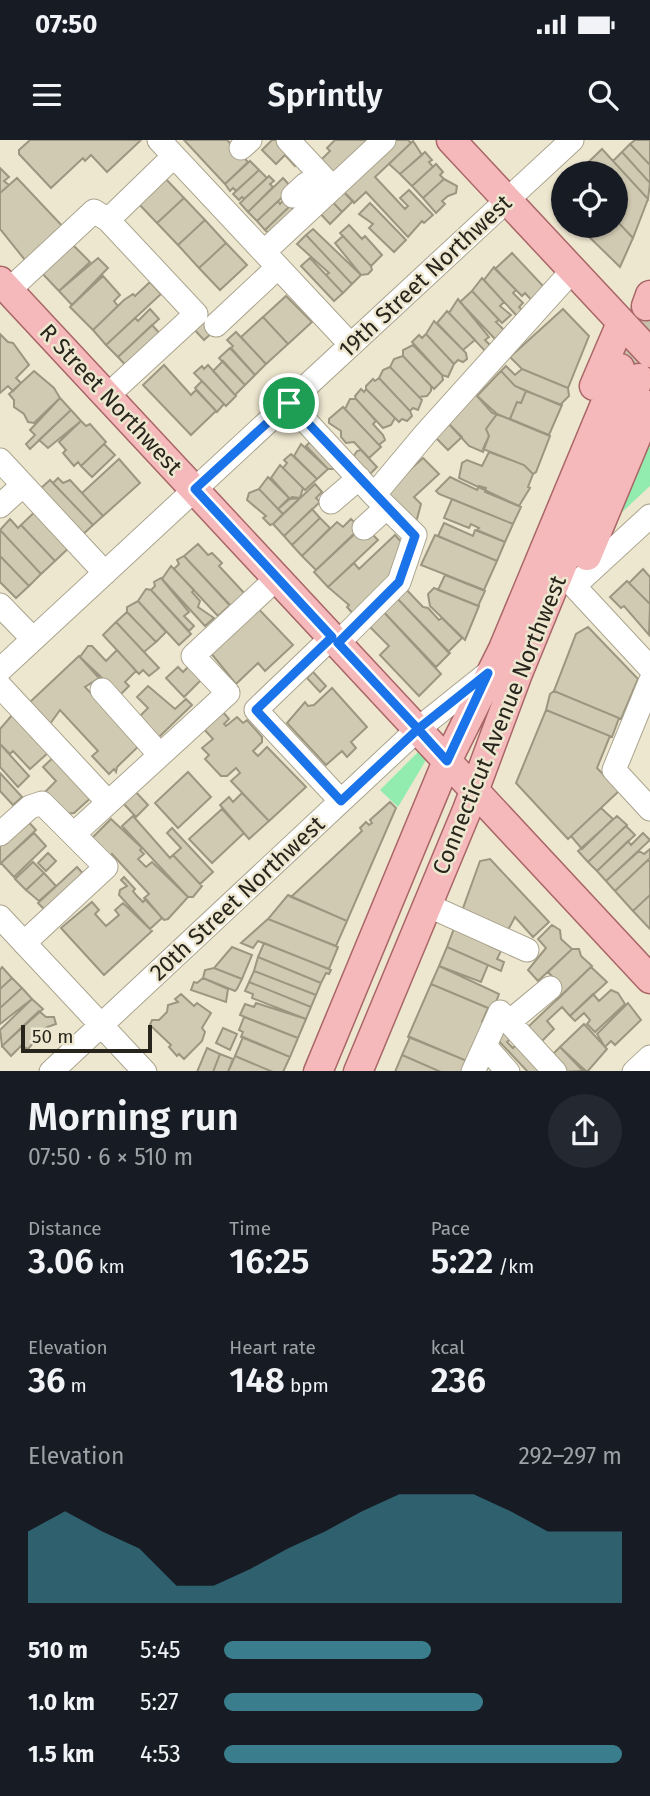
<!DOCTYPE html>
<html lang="en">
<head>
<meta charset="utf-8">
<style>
	body { margin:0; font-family:"Fira Sans",sans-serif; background:#242831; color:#f1f3f6; height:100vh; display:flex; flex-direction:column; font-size:26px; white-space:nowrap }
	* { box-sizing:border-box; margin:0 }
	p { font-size:23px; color:#9ea1a6 }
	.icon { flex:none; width:38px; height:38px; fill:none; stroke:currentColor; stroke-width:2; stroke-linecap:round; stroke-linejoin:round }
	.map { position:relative; height:931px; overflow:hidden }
	.sheet { display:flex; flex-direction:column; background:#171b24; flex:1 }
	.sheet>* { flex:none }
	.fabs { position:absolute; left:551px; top:21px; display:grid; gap:14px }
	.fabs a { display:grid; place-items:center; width:77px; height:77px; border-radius:50%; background:#171b24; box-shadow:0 2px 5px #0004; font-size:35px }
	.scale { position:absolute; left:21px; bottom:18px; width:131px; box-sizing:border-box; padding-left:7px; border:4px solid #27251c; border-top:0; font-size:19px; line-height:24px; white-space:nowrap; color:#27251c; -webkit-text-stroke:5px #eee7d0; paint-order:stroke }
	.pin { position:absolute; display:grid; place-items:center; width:60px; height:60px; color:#fff; margin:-30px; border:4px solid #fff; border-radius:50%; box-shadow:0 2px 7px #0007 }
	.round { display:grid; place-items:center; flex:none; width:74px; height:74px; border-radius:37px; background:#242831 }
	.summary { display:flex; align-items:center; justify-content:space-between; height:119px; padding:0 28px }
	h1 { font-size:38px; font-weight:600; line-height:52px }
	.stats { display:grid; grid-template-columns:repeat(3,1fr); gap:10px; height:119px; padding:7px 28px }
	.stats div { display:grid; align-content:center }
	.stats b { font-size:35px; font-weight:600 }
	.stats small { font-size:19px; font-weight:400 }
	.stats p { font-size:19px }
	.chart { height:196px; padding:14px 28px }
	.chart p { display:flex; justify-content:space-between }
	.chart svg { width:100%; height:126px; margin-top:7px; fill:#3a7e8e; opacity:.7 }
	ul { padding:0 28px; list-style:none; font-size:23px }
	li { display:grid; grid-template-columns:112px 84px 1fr; align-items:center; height:52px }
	li i { height:18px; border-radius:9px; background:#3a7e8e }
	.status { display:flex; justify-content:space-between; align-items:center; height:49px; padding:0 35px; background:#171b24; direction:ltr }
	.status svg { height:19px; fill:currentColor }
	header { display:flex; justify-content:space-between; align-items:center; height:91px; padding:0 28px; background:#171b24; font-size:32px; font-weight:600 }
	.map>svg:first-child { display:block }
	.green { fill:#92ecaf }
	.building { fill:#d1cab3; stroke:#9c9680; stroke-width:2 }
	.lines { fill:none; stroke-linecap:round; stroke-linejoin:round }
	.major-tunnel { stroke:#c6c0ac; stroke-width:28; stroke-dasharray:28 14; stroke-linecap:butt }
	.minor-casing { stroke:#aaa48e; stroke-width:25 }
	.major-casing { stroke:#a96666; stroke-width:31 }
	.minor { stroke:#fff; stroke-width:23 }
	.major { stroke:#f5b8bb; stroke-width:28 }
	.route-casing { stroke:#fff; stroke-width:14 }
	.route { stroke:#1a73e8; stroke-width:9 }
	.labels { text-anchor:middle; stroke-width:5; stroke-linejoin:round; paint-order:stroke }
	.street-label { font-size:23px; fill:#27251c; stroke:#eee7d0 }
</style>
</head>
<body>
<div class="status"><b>07:50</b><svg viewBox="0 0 49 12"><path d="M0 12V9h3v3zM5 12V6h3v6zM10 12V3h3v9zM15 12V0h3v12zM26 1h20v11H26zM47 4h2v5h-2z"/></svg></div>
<header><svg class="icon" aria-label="menu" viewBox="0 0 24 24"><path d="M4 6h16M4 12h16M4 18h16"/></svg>Sprintly<svg class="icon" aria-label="search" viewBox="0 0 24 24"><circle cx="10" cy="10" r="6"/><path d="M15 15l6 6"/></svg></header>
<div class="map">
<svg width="650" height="932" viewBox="0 0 650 932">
	<rect width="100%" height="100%" fill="#eee7d0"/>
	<path class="green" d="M650,299V346L619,375Z
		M418,612L426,620L398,667L380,650Z"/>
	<path class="building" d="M30,0H141L107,32L91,15L85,21L83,18L51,48L19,14V10Z
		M184,0H227L248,22L225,44Z
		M272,0H281L301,21L295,26L285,15L276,24L262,10Z
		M335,0H379L337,39L320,21L330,11L327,8Z
		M390,0H408L411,3L375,37L405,69L408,66L400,58L409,50L433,75L424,83L422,81L408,97L366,52L354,63L339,47Z
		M635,0H650V25L630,4Z
		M413,1L422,15L400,34L389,24Z
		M630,4L650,25V43L622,12Z
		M602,9L648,59L633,98L616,80V33H577Z
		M425,12L432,20L429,22L433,27L412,46L400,34Z
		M622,12L650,43L648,59L613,21Z
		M250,21L259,30L236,51L233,48L230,51L225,44Z
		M436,24L443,32L440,35L444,39L423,58L412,46Z
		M0,28L9,37L4,41L9,45L0,53Z
		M259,30L267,38L244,59L242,57L239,60L233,54Z
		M163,36L184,58L157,83L136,61Z
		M269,36L274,41L270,44L273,47L248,72L240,63Z
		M17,38L66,90L29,125L0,89V53Z
		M283,38L292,48L257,81L248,72Z
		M444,39L457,46L456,53L448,56L442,61L445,64L436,73L423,58Z
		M564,44V78L558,72L561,61L554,53Z
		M339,47L353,61L342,72L328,57Z
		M328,57L342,72L330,84L316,69Z
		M184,58L205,80L178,105L157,83Z
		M284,59L290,66L265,90L257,81L278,61L280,64Z
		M370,63L406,100L394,112L369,88L373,84L359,74Z
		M290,66L298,74L273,97L265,90Z
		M205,80L226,103L199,128L178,105Z
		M616,80L633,98L620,127L578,86L574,89L571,86H616Z
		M349,85L362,99L365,96L382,115L371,126L340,93Z
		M313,89L361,135L352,144L306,95Z
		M306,95L352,144L343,153L326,135L329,133L297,104Z
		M343,96L371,126L372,130L368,134L361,135L335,103Z
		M69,101L90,122L59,151L39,130Z
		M226,103L247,125L220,150L199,128Z
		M512,113L545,148L534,163L525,153L522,156L495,129Z
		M98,118L108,128L72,165L59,151Z
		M310,118L343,153L334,161L301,126Z
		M494,127L516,150L513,153L523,163L519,167L523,171L517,176L484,140Z
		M103,136L120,155L114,161L118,166L93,190L70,167Z
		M482,138L504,162L500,166L511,175L502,183L472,151Z
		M150,142L161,154L106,205L93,190L124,160L133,154L135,156Z
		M472,151L499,180L496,182L504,190L495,199L460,162Z
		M286,156L312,182L288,204L263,177Z
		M458,159L489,197L485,200L491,206L485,211L449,173Z
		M150,169L159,179L118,217L106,205L135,178L138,181Z
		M563,169L589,196L568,248L522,229L510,217Z
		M447,171L475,200L463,210L437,183Z
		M202,176L215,190L204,200L191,186Z
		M263,177L288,204L266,224L241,197Z
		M434,181L466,213L467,219L463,222L458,220L454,224L426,194Z
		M152,185L163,197L129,229L118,217Z
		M236,192L266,224L255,235L231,208L233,206L227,200Z
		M0,194L8,202L13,203L29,225L16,238L21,243L13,251L8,246L0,253Z
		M426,194L454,224L448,237L442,235L412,202L419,195L422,198Z
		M413,205L442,235L443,240L434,249L403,216V210Z
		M230,208L255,235L245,245L219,218Z
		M403,216L431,246V251L427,256L419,257L390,227L394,219Z
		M223,221L245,245L235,255L213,231Z
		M164,225L191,255L196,250L216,271L191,295L143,245Z
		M208,225L236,256L226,266L194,233L202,226L204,229Z
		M506,226L515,235L522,229L568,248L569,256L560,265L515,246L501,231Z
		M390,227L422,260L418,270L413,268L410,271L379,238L383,230Z
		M34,231L54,248L60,258L34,283L28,282L24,274L14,267V260L9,254Z
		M501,231L515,246L526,251L521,263L517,262L510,279L492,273L477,256Z
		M379,238L410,271L412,276L407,281L402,279L399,282L366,249V246L373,239L375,241Z
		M202,241L224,264L217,272L195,248Z
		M361,249L364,252L366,249L395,278L391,285L383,288L356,259L355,256Z
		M526,251L562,265L549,295L510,279L517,262L521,263Z
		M475,254L497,274L486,289L489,296L483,312L469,306L448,283Z
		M60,258L71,270L30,309L26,304L35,295L30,290Z
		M356,259L376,281L373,284L383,295L385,300L379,305L345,269L350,259Z
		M343,267L381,307L369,318L354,302L346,303L341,297V291L329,283V279Z
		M71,270L81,281L48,308L39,300Z
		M497,274L550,296L536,332L533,334L524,325L483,309L489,296L486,289Z
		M444,279L462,297L448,310L430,292Z
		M81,281L86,286L90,284L106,302L81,326L78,322L74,326L63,313L66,310L59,302Z
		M310,302L342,321L333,329H328L306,306Z
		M104,304L115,315L92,337L81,326Z
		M301,304L328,329L317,339L294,316Z
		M361,310L377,327L368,336L352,319L357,311Z
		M489,312L524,325L533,334L528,347L530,348L519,366L459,338L462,323L467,320L482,326Z
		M291,314L317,339L305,350L283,328L287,323L284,320Z
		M423,318L439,334L414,357L421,364L417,379L409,381L387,358V350Z
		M119,319L140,343L103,376L82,353Z
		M280,325L303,348L300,358L290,359L271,338Z
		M268,337L289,358L278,369L259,349Z
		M450,337L477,350L479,346L486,348L485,352L521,367L513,384L439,354L436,351Z
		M58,338L63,343L70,340L103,376L93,385L53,343Z
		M50,340L93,385L80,397L40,349Z
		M315,344L322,352L316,358L320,362L284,396L273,384Z
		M259,349L283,374L273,384L270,385L263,378L266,376L247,360L249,353Z
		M292,357L300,358L283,374L278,369Z
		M452,359L513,384L505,402L477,390L479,388L471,384L469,388L444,378Z
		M41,366L75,402L55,421L21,385Z
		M312,369L320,378L292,405L284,396Z
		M320,378L330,388L302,416L292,405Z
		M10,379L18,388L21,385L55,421L41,434L0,390Z
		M351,379L360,388L316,430L302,416L337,382L343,387Z
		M444,383L473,396L475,390L505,402L497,421L438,396Z
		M0,390L41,434L29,446L0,416Z
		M359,390L370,392L378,400L328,447L314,432Z
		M395,395L405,406L397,433L354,475L347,467L349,465L328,447L354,423L359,429Z
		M435,395L497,421L484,450L421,425Z
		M198,404L208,415L212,413L222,423L219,426L245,454L235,471L184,416Z
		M0,416L29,446L16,458L0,442Z
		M184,416L230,465L218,476L174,429L179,424L177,420Z
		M171,426L194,450L192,452L200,461L198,467L214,478L205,486L162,439Z
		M643,429L650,437V464L629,443Z
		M445,435L485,451L478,466L438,450Z
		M161,438L189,472L184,476L194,486L189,491L151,450L155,446L154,442Z
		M627,441L650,464L649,495L624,466L621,468L610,457Z
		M403,446L423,467L428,468L439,480L442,478L462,498L448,512L394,455Z
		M434,448L479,466L465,500L430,466L428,454Z
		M146,449L151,450L191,494L179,505L138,461Z
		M394,455L450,513L436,527L380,468Z
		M138,461L166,492L156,502L127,472V467Z
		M252,462L293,505L265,531L258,523L236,544L210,512Z
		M380,468L441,534L419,556L380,515L389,506L365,482Z
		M127,472L156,502L144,512L116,482Z
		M116,482L159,528L149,536L143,530L139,534L103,495Z
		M588,487L638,539L621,579L554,551L576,494Z
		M88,506H92L106,521L117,510L136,531L125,542L129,546L120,555L80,517Z
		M79,516L99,538L85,547L123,588L145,600L117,627L116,632L114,629L109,634L92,616L98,611L60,570L50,584L30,562Z
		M194,521L207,534L184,557L166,538L178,527L183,532Z
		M313,532L326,546L320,552L307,538Z
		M148,546L175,569L186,559L192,565L156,600L136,580L148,568L137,557Z
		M332,548L367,587L351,602L356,608L347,617L342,611L326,625L287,583L305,562L308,566L314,565Z
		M554,551L619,578L612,597L546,570L550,554Z
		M546,570L610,596L597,628L619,651L568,699L516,643Z
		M222,571L229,579L224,584L226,586L237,577L243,583L247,580L262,597V602L253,611L258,616L267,607L306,647L269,681L231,641L240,633L236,628L227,636H221L205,619L209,615L202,608L213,599L203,588Z
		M13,574L49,612L30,629L13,611L10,614L0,604V589Z
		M0,604L29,636L18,647L0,627Z
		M56,615L94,655L74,673L64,674L44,653L56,641L43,627Z
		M188,632L211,657L178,688L155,663Z
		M0,633L22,657L13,665L0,651Z
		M134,650L148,665L136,677L122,662Z
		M242,653L269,681L249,699L220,665L229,657L233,662Z
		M390,662L396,668L347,781L291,757L362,691L360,688L366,682L369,685L372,683L370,680Z
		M601,668L613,679L582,709L571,696Z
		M222,669L244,693L212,723L189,699Z
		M133,676L170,718L173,715L202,746L193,757H188L122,686Z
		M617,676L627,685L588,722L578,711Z
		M24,677L36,690L0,724V700Z
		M111,679L142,708L140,710L144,714L138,719L146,727L152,722L188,757L168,779L164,780L144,758L149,754L112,714L108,719L92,702L93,697Z
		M626,686L635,695L597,731L588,722Z
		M172,688L213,732L200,744L173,715L181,708L167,693Z
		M34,693L46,706L14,737L1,723Z
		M643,693L650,700L606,741L597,731L628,701L631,705Z
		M650,709V718L615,751L606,741L639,711L644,714Z
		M48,713L56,721L46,731L38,723Z
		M490,719L549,782L533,797L515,777L508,790L462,771L480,721Z
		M647,721H650V755L633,771L615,751Z
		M33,722L44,733L26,750L15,739Z
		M77,727L88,739L50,775L38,763Z
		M44,733L56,746L39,761L26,750Z
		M124,737L135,749L133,751L137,756L143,762L146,759L162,778L150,789L119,755L120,750L127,746L121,740Z
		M288,755L347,781L336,806L268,779Z
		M650,755V789L633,771Z
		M92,762L99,770L95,774L106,786L119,775L115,770L123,763L152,791L104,835L61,788Z
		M268,779L338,807L329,829L258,801L253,808L241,803Z
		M552,785L560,790L561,799L572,809L538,841L528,830L546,808L538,799Z
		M455,786L491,799L488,805L501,811L497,819L504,822L501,831L447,807Z
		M264,803L331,830L329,834L326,833L321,843L258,817Z
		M232,807L252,815L242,839L214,828Z
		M447,807L488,825L481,842L439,826Z
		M572,809H579L581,816L592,826L557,860L547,851L557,842L548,832Z
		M258,817L321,843L316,855L254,831Z
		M439,826L499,854L493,870L431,844Z
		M2,827L12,838L0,849V830Z
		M591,827L607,842L570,876L562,867L547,881L554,889L541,902L528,887Z
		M214,828L242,839L237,849L235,851L203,838L205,830Z
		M254,831L316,855L311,867L249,842Z
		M12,838L22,848L0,868V849Z
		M203,838L228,849L226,862L191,850L194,842L197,843Z
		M249,842L311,867L306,879L252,858L253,854L245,851Z
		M431,844L488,868L482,882L485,884L467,921L408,897Z
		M22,848L32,859L0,884V868Z
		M611,850L618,853L625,864L595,892L587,884L590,880L584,873L575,881L570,876L593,854L599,861Z
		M181,854L194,866L197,863L211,873L202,888L205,892L202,901L184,919L179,914L177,916L169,907L171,905L150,885L152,880H159L167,872L168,865L178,862L175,859Z
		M32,859L43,869L2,906L0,890Z
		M256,863L306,879L298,898L240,875L245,864L254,867Z
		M628,863L641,880L615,905L611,901L605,907L597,894Z
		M39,871L46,877H54L56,884L47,887L28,909L21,906L11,916L2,906Z
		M244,877L298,898L290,917L241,897L243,892L239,890Z
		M504,882L515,894L507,902L513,908L521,900L550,932H528L495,897Z
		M584,884L607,909L587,932L560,907Z
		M223,888L237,894L230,910L216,903Z
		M243,897L290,917L283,932H273L235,916Z
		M410,897L467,921L462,932H441L402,915Z
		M560,907L583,931L563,932L550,917Z
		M207,908L220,914L213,932H197Z
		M220,914L233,919L228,932H213Z
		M402,915L441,932H395Z
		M235,916L273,932H228Z"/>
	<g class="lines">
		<path class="major-tunnel" d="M620,228L646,166"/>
		<g class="minor-casing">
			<path id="minor" d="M159,0L351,205
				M288,0L333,48
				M241,8L250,0
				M293,56L306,44L329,51
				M264,112L384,0
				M9,150L94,71L108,80
				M216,185L278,127
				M107,256L196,174L108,80L174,16
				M289,263L374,355
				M0,320L105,433
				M331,362L359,338
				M0,366L23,345
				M650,376L574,446L650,528
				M364,388L386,368
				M0,465L33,499
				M332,497L256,570L341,661
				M338,503L399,442L415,395L374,355L426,293L572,131
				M0,530L572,0
				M650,542L614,630L650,669
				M0,546L108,662
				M102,550L160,615
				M75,693L228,553L193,516L277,438
				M0,694L30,667L42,663L106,727L24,803
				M427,765L527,810
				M0,777L145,932
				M550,848L509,882L555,932
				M485,906L508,932
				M51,932L418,589L488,533
				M473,932L500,872L509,882
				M634,932L650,917"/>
		</g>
		<g class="major-casing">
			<path id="major" d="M451,0L650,213
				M0,141L650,839
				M646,166L650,155
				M594,246L621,183
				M587,416L650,265
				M318,932L447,621L503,509L620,228
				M358,932L467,670L517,536L639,238"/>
		</g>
		<use href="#minor" class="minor"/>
		<use href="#major" class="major"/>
	</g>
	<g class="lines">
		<g class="route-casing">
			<path id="route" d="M289,263L195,349L332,497L256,570L341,661L418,589L447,621L488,533L418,589L338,503L399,442L415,396L289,263"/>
		</g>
		<use href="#route" class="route"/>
	</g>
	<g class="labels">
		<g class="street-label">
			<text transform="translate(425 136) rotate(-43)" y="8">19th Street Northwest</text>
			<text transform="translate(111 259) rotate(47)" y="8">R Street Northwest</text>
			<text transform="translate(499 585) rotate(-68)" y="8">Connecticut Avenue Northwest</text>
			<text transform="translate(237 758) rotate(-43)" y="8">20th Street Northwest</text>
		</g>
	</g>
</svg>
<div class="fabs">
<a><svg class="icon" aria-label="locate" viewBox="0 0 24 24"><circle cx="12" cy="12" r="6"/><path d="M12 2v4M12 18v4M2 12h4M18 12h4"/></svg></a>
</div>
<div class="scale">50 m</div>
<div class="pin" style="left:289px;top:263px;background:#1e9e55"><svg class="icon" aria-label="arrive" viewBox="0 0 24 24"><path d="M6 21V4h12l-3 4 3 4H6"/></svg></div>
</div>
<section class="sheet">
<div class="summary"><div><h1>Morning run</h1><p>07:50 · 6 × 510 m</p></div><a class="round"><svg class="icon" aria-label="share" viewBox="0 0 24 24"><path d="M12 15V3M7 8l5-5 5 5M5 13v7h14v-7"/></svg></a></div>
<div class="stats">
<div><p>Distance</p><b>3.06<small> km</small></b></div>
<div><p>Time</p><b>16:25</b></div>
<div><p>Pace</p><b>5:22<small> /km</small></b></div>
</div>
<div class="stats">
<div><p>Elevation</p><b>36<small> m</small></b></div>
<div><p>Heart rate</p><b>148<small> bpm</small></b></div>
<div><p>kcal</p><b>236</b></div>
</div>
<div class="chart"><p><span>Elevation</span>292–297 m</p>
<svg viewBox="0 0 160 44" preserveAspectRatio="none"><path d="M0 44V19L10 12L20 19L30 25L40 38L50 38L60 32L70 25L80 19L90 12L100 6L110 6L120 6L130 12L140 19L150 19L160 19V44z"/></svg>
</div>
<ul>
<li><b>510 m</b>5:45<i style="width:52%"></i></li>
<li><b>1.0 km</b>5:27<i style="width:65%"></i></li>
<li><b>1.5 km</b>4:53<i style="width:100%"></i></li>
</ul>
</section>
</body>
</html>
